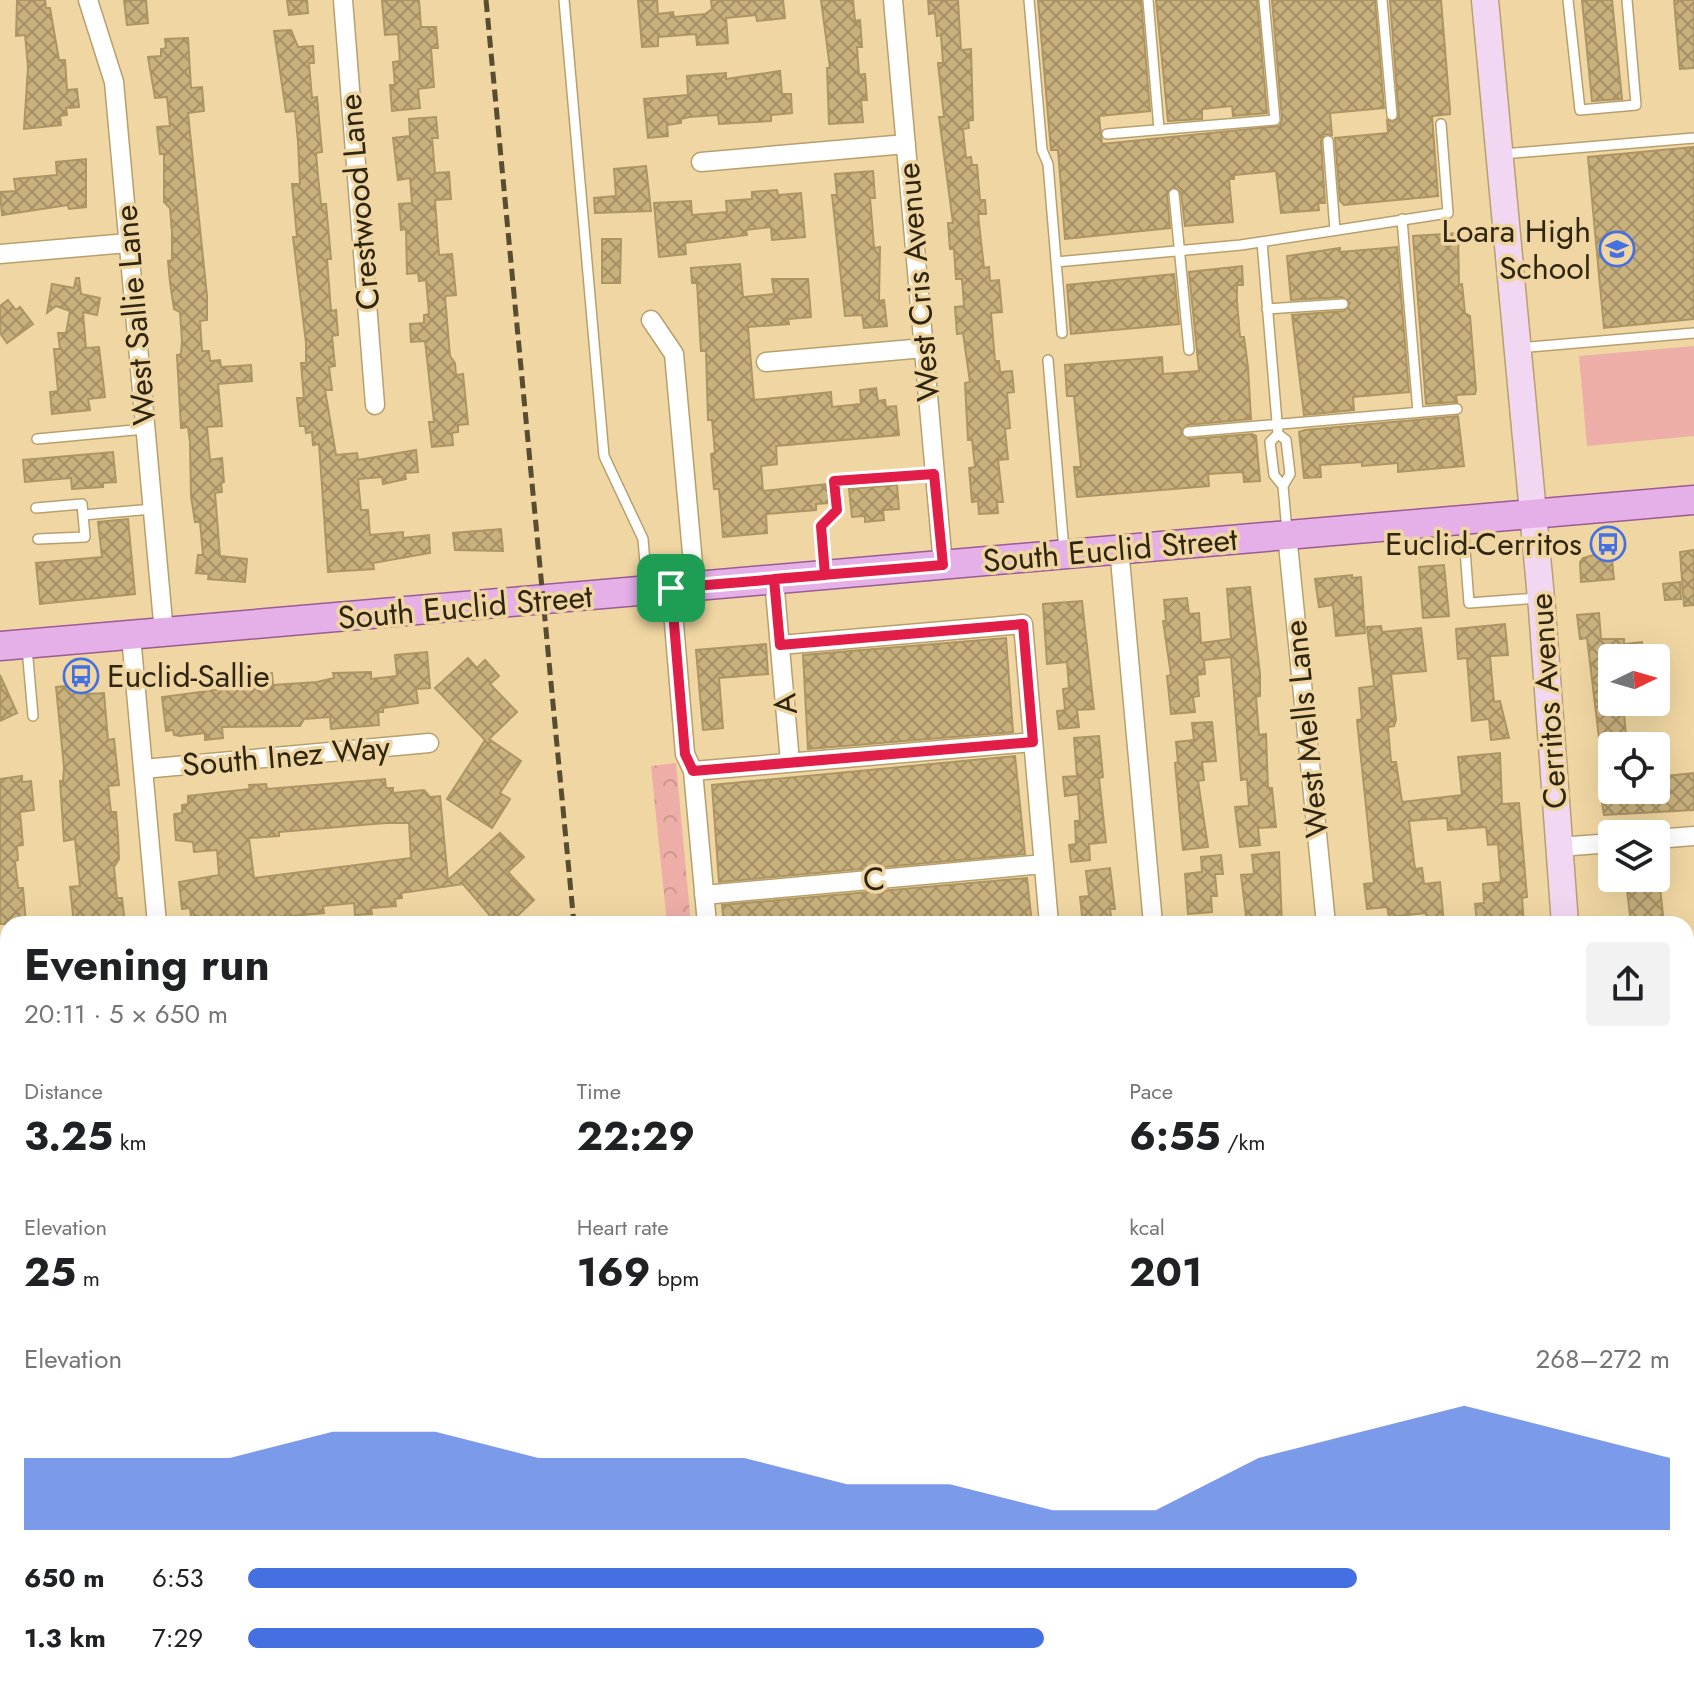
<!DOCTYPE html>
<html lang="en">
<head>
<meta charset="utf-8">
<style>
	body { margin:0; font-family:Jost,sans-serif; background:#f2f2f2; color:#202124; height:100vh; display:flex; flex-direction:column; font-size:30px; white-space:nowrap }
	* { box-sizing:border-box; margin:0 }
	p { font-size:26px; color:#757577 }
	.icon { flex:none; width:44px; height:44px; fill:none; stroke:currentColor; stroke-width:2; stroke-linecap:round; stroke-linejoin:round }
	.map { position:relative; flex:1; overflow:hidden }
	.side { position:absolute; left:0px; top:916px; width:1694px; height:770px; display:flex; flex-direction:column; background:#fff; border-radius:24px 24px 0 0; box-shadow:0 8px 32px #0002 }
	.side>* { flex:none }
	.needle { width:52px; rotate:85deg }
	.buttons { position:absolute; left:1598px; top:644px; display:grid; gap:16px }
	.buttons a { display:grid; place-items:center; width:72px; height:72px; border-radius:8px; background:#fff; box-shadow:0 8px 32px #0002; font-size:40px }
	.pin { position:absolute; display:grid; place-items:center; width:68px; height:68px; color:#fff; margin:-34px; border-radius:16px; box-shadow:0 4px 12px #0006 }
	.round { display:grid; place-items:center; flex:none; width:84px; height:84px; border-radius:8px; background:#f2f2f2 }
	.headline { display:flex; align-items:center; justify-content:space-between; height:136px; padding:0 24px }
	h1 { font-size:44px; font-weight:700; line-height:60px }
	.stats { display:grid; grid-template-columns:repeat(3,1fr); gap:12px; height:136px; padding:8px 24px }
	.stats div { display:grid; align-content:center }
	.stats b { font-size:40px; font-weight:700 }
	.stats small { font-size:22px; font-weight:400 }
	.stats p { font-size:22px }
	.chart { height:224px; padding:16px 24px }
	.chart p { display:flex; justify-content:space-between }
	.chart svg { width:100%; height:144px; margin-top:8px; fill:#4470e1; opacity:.7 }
	ul { padding:0 24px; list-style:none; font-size:26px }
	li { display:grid; grid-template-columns:128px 96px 1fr; align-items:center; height:60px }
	li i { height:20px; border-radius:10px; background:#4470e1 }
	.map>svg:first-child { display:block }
	.grass { fill:url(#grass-dots) }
	.forest { fill:url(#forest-crowns) }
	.pitch { fill:#eeaea8 }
	.building { fill:url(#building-cross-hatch); stroke:#ad9563; stroke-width:2; fill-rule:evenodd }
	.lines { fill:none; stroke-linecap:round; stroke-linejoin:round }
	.lane-casing { stroke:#b8a06d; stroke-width:12 }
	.street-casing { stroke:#b8a06d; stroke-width:21 }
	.secondary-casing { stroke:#b8a06d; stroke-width:29 }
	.primary-casing { stroke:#9a5c92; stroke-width:31 }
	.lane { stroke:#fff; stroke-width:9 }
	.street { stroke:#fff; stroke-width:18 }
	.secondary { stroke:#f2d7f3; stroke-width:26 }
	.primary { stroke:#e5afe7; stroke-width:28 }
	.rail { stroke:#594d31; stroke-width:5; stroke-dasharray:12 6; stroke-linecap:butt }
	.route-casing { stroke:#fff; stroke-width:16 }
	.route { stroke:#e11d48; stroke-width:10 }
	.labels { text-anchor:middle; stroke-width:7; stroke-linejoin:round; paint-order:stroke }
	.street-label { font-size:32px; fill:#2f2611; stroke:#f0d6a2 }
	.poi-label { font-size:32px; fill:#2f2611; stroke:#f0d6a2; text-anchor:end }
</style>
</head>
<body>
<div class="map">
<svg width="1694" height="1685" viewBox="0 0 1694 1685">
	<defs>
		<pattern id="grass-dots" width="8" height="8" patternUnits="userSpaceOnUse" patternTransform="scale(2)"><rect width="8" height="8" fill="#eeaea8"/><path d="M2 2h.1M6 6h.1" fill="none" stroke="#cc9690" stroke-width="1.8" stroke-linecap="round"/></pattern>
		<pattern id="forest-crowns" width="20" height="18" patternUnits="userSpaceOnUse" patternTransform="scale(2)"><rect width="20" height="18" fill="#eeaea8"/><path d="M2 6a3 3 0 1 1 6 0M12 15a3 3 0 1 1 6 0" fill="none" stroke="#cc9690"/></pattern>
		<pattern id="building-cross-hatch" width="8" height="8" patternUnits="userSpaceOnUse" patternTransform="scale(2)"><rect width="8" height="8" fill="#c9b17d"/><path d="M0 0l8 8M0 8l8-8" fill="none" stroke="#a49065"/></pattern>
	</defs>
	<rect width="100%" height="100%" fill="#f0d6a2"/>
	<path class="grass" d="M671,1678H784L785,1685H673Z"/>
	<path class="forest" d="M676,763L691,924H667L651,766Z"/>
	<path class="pitch" d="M1694,346V436L1587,446L1579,356Z"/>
	<path class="building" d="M17,0H45L46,8H50L59,60H65L67,90L77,89L79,107L66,108L67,115L60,116L61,125L24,129L28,67L25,35L16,36Z
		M124,0H146L148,23L127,25Z
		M287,0H307L308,13L289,15Z
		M382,0H419L421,27H436L438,48H431L434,87L418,89L420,108L392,111L390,85H395L393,62L400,61L398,34L385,35Z
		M638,0H657L658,14L673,12L674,17L705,14L712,9L711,0H783L785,18L757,21L756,15L726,18L728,43L697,45L696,34L658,37V46L642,47Z
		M821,0H853L855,21L860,20L862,47H857L859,75L865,74L867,100H861L863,122L829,124L827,68H830Z
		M928,0H958L961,50L971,49L973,120L968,121L969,128L963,129L966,158L971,157L972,165H977L980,200H985L986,214H978L984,268L989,267L990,281L999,280L1002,312L991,313L995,361H999L1000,372L1012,371L1014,392L1007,393L1010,428L1005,429L1008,459L998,460L1003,502H997L998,513L979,514L978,501L972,502L969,468L975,467L972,440H968L965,383L970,382L963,333L957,334L955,307L964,306L962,279H956L954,249H950L948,223H953L939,117H944L938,63H943L941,35L937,36L935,13L929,14Z
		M1038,0H1141L1150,111L1099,116L1102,144L1280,126L1282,119L1272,0H1375L1384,108L1330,113L1332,135L1324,134L1321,141L1325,203H1318L1319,210L1281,213L1276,171L1234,175V179H1229L1233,222L1185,226L1181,193L1174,187L1167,194L1170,228L1065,239L1058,150H1051Z
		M1156,0H1257L1267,113L1233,116L1232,106L1202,109V119L1168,121Z
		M1390,0H1441L1450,110V114L1432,116L1438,196L1344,205L1340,201L1335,138L1388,133L1387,120L1393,122L1399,117Z
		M1582,0H1612L1622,99L1592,101Z
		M1674,0H1694V68L1680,69Z
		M291,30L298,47L313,46L314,63H309L312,98L317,97L322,152L316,153L318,176L321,204H326L331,259H327L331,311L336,310L338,335L332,336L335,366L329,367L332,390H325L336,455L357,453L358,460L416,450L418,472L405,473L406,479L383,484L382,477L358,479L361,510H368L370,535L403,532V538L429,535L430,553L373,563L374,569L328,572L319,444L313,445L312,432L306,433L305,426H300L297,398H304L301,363H306V343L293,237H297L292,184H300L298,142L295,111L286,112L274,31Z
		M188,38L191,88L202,87L204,111L188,113L207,296V320L200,321L202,351H209L210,361L220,360L221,367L251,365L252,381L218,384L222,426L207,427L210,460L222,458L224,482L221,483L222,492L215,493L220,556L247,559L245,582L208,579L209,574L196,573L198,555H203L200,522H195L191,496L190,442L188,427L181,428L177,355L181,354L182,341L180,312L174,309L170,282L168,261L172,260V233L170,208L164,202V154H160L157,127L170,126L167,97L155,98L148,57L161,56V49L166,48L165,39Z
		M780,71L782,94H791L792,113L771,115V121L719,124L718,115L689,117L681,119V123L667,125L668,136L648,138L644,99L688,95L687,76L726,73V79Z
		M436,117L438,138H432L435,173L449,172L451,199L435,200L439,255L452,254L456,295L445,296L450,356L455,363L456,375L463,374L468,424L458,425V432L452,433L453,445L432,447L429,422H434L425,341L411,342L410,324L424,323V315L429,314L426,280L419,281L418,273L407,274L406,229L401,230L399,204L412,203L410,178L398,180L393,138L410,136L409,119Z
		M1694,147V319L1604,328L1588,157Z
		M86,159V207L69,209L68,205L2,215L0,192L16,191L14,179L57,175L56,162Z
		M646,166L651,211L595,213L594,198L616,196L614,169Z
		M873,171L875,198H870L873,233L874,248L880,247L879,301L884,300L887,326L864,328L862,315L845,316L832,195H837L835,174Z
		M777,190L778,195L801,193L805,237L772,240L771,227L746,230L747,235L685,243L686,254L659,257L654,203L691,201L692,215L727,212L726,201L752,199V192Z
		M1458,233L1459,285L1462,284L1465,313L1470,316L1476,390L1475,394L1456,395L1457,402L1426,404L1413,236Z
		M602,239H621L620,283H602Z
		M1397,247L1409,392L1353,397L1354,410L1304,415L1292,315L1344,311L1350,303L1342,297L1291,300L1287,256L1340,248V252Z
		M740,264L743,297L774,294L772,279H808L811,317L788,319L789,324L748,327L754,400L831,392L832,407L861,404L860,390L876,388L878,401L885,400L886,407L896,406L899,435L776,446L777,464L761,466L763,491L827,484L829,503L816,504V510L766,514L767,533L723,537L719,489H714L711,454L715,453L712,420H708L706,351H701L697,283H692L691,268Z
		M1242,266L1243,285H1237V301L1240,337H1244L1248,367L1251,419L1187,425L1181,432L1189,439L1252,434L1256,436L1260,481L1244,482L1243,472L1208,474L1209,486L1077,497L1074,467H1081L1074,396H1067L1065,365L1162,357L1163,374L1199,371L1189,272Z
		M1174,274L1179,324L1071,334L1067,285Z
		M76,278H79L81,294L100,298L97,315L83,312L86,348L99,347L105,397L88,399L90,410L52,414L50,392L58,391L54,349H60L58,333H66L70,311L56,306L47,313L52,284L74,288Z
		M8,300L16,310L20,307L33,324L7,343L0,333V306Z
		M1458,416L1464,466L1398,472V463L1362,466V462L1320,465L1321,477L1304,478L1299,432L1305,430Z
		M113,452L116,482L103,483V487L72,489L71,478L25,482L23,460Z
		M897,485L899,509L883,510L884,520L865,522V516L852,517L849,489Z
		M128,519L135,594L40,604L36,563L102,557L98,522Z
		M501,529L503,551L455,550L453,533Z
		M1611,550L1614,579L1581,582L1580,562L1583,558Z
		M1694,550V605L1684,606L1680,552Z
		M1444,565L1449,616L1423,618L1419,567Z
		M1352,575V578L1361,577L1365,633L1336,636L1333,605L1319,607L1315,579Z
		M1680,582L1681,599L1665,600L1663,584Z
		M1250,587L1260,674V696L1256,697L1259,735L1266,734L1268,788H1272L1276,827L1258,828L1260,845L1240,847L1235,807L1249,806L1247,779L1241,780L1231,657L1204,660L1205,674L1197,675L1199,696L1193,697L1195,712L1171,714L1167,676L1171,675L1163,621H1166L1164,600L1187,598L1189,614L1199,613L1201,643L1231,639L1227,589Z
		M1082,601L1094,709L1077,710L1079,727L1059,729L1057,711L1065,710L1063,689L1069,688L1067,662L1047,664L1043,604Z
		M1599,613L1601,639H1624V644L1642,642L1643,658H1612V702H1623L1627,746H1600L1587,638L1580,639L1577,615Z
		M1505,624L1508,655L1490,656L1494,702L1500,701L1509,738L1491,740L1489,719L1472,721L1467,658L1458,659L1456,629Z
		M1381,626L1382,632L1421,628L1426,671L1391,674L1396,720L1394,726L1388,727L1391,762H1396L1402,802L1462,795L1458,757L1500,753L1502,804L1519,803L1527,897L1522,898L1524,924H1477L1475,904L1484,903L1483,884L1501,882L1498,844L1488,845L1486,827L1448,830L1447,818L1409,821L1415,869L1422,868L1424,884L1440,882L1444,924H1427L1426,913L1389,917L1387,907L1367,909L1364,884L1374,883L1357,720L1362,719L1359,688L1374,686L1367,627Z
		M1006,638L1013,732L808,749L803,655Z
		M766,644L768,674L719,678L723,728L703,730L696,650Z
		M427,652L430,688L416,689L418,703L383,708V712H378L379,725L331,729L330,717L304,719L300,726L222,727L223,738L205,740V733L180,736L174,735L173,730L166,731L162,697L253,685L252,675L272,673L273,685L317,682L334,678L333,673L371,672V679L397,676L395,655Z
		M468,658L477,668L485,660L499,676L490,684L517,712L489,739L521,761L500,793L510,799L492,828L447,799L485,740L435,688Z
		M0,675L17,713L0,721Z
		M86,684L87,694L104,693L108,740L114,739L119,785L108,786L111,812H116L118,836L119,859L114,867L117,898H122L125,924H74L70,887L80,886L75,839L64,841L60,781H63L64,767L56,687Z
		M1212,722L1216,761L1202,762L1204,780L1198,781L1208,847L1183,850L1175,763L1178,762L1176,742L1194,740L1192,723Z
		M1099,736L1103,777L1099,778L1106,842L1089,844L1090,860L1071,862L1069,845L1076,844L1075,821H1080L1078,794L1065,796L1063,777L1077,776L1074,738Z
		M1015,756L1025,854L719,882L712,785Z
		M1694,773V810L1604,815L1600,790H1656V777Z
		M22,776V782L31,781L34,810L20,812L23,845L17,846L18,860L15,861L18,888H23L26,924H0V779Z
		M385,779L386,788H393V793L424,790L430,797L440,796L448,880L500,833L524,857L508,872L534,900L509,924L500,917L492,918L463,884L401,893L402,898L395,899L396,906L371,908L372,914L355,915L354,903L323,906L324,913L280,917L281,922L263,924L262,918L198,923V916L191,917L190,908L182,909L179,882L219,875L217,850L194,852L193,842L176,840L174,814L182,813V805L188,804V796L250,789L249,785L266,784L267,789ZM386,823H409L411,858L254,878L249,838L279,836V832Z
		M1279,852L1282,924H1247L1241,875L1254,874L1252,855Z
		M1221,855L1223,874H1215L1217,896H1211L1212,912L1188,914L1185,874L1202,872L1201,857Z
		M1110,868L1115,909H1110L1112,924H1083L1080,897L1089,896L1086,871Z
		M1027,878L1032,924H724L722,905Z
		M1660,887L1664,924H1631L1627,890Z"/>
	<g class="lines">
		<g class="lane-casing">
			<path id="lane" d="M564,0L604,456L643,539L647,586
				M1029,0L1042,150L1048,164L1062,333
				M1148,0L1159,129
				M1382,0L1392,115
				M1568,0L1580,110L1636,105L1627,0
				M1107,134L1275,120L1264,0
				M1328,141L1335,230
				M1503,154L1694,138
				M1174,194L1189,350
				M1402,219L1418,412
				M1262,242L1278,434L1286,440L1290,474L1283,486L1287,532
				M1056,262L1241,245L1448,213L1441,124
				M1267,309L1343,304
				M1518,348L1694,333
				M1048,360L1064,550
				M1188,432L1457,409
				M1278,434L1270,442L1274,475L1283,486
				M37,439L145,429
				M36,508L82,504L83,515
				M1463,523L1469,603L1538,598
				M38,539L85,537L83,515L153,509
				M825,571L821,526L837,510L834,481L934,474
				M27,648L33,716
				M1686,1376L1694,1375"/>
		</g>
		<g class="street-casing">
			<path id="street" d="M88,0L114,82L164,633
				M343,0L375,405
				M893,0L943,565
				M701,162L906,144
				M0,254L128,243
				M651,320L674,354L695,586
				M766,362L924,348
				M1287,534L1326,924
				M1119,548L1153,924
				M774,579L790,762
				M671,588L685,754L693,771L707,924
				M131,636L157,924
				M780,645L1023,624L1049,924
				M143,769L429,743
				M693,771L1033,742
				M1656,839L1694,836
				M1559,847L1612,843
				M704,895L1044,864
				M0,1446L8,1529
				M886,1678L887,1685
				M1087,1678L1088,1685
				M1291,1678V1685
				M20,1685V1678
				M496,1685H508"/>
		</g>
		<g class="secondary-casing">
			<path id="secondary" d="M1485,0L1542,609L1565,924
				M1636,1678V1685"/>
		</g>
		<g class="primary-casing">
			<path id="primary" d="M0,646L1694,500"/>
		</g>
		<use href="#lane" class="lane"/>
		<use href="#street" class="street"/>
		<use href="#secondary" class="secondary"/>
		<use href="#primary" class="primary"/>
		<path class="rail" d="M486,0L574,924
			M653,1678L655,1685"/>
	</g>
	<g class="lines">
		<g class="route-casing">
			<path id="route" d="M671,588L685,754L693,771L1033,742L1023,624L780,645L774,579L943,565L934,474L834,481L837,510L821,526L825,575L671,588"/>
		</g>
		<use href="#route" class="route"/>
	</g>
	<defs>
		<g id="school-ring" transform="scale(1.8)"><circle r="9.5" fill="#f0d6a2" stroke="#4470e1" stroke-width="1.5"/><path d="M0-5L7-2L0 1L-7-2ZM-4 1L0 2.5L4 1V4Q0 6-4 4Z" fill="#4470e1"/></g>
		<g id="bus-ring" transform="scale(1.8)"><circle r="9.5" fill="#f0d6a2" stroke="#4470e1" stroke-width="1.5"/><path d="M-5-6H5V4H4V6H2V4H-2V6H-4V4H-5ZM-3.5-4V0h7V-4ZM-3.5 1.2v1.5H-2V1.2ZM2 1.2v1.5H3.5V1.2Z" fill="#4470e1"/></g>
	</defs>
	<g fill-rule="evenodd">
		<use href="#school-ring" x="1617" y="249"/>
		<use href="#bus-ring" x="1608" y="544"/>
		<use href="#bus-ring" x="81" y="676"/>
	</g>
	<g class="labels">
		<g class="street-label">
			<text transform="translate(359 202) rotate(-95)" y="11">Crestwood Lane</text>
			<text transform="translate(918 282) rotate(-95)" y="11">West Cris Avenue</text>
			<text transform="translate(135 315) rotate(-95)" y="11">West Sallie Lane</text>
			<text transform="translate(1110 550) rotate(-5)" y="11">South Euclid Street</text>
			<text transform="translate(465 607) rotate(-5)" y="11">South Euclid Street</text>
			<text transform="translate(1548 701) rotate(-94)" y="11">Cerritos Avenue</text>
			<text transform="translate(785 704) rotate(-95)" y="11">A</text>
			<text transform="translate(1306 729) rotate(-96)" y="11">West Mells Lane</text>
			<text transform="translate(286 756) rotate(-5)" y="11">South Inez Way</text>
			<text transform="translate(874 879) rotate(-5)" y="11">C</text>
		</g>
		<g class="poi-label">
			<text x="1591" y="242">Loara High<tspan x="1591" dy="37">School</tspan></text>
			<text x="1582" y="555">Euclid-Cerritos</text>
			<text x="107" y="687" text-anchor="start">Euclid-Sallie</text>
		</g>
	</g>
</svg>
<div class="buttons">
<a><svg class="needle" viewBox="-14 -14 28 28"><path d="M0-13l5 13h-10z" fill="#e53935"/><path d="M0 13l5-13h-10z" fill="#757577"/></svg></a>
<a><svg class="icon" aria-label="locate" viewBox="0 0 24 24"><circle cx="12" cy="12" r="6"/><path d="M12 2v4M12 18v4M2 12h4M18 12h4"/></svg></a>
<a><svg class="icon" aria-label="layers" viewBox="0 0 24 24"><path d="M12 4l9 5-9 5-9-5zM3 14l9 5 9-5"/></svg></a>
</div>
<div class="pin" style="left:671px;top:588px;background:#1e9e55"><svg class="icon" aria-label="arrive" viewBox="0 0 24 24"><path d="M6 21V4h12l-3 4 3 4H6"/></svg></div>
<section class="side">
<div class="headline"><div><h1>Evening run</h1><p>20:11 · 5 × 650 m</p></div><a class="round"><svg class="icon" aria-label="share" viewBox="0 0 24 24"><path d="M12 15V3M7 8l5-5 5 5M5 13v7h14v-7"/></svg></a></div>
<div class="stats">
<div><p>Distance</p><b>3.25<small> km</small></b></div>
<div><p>Time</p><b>22:29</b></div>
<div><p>Pace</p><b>6:55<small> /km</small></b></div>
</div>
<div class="stats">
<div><p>Elevation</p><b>25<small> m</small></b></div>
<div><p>Heart rate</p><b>169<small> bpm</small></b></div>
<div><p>kcal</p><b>201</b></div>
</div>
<div class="chart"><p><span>Elevation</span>268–272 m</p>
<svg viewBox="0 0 160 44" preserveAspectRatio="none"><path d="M0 44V22L10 22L20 22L30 14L40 14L50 22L60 22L70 22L80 30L90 30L100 38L110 38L120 22L130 14L140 6L150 14L160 22V44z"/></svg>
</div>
<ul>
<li><b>650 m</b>6:53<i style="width:78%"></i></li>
<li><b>1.3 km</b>7:29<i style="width:56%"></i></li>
</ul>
</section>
</div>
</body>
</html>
